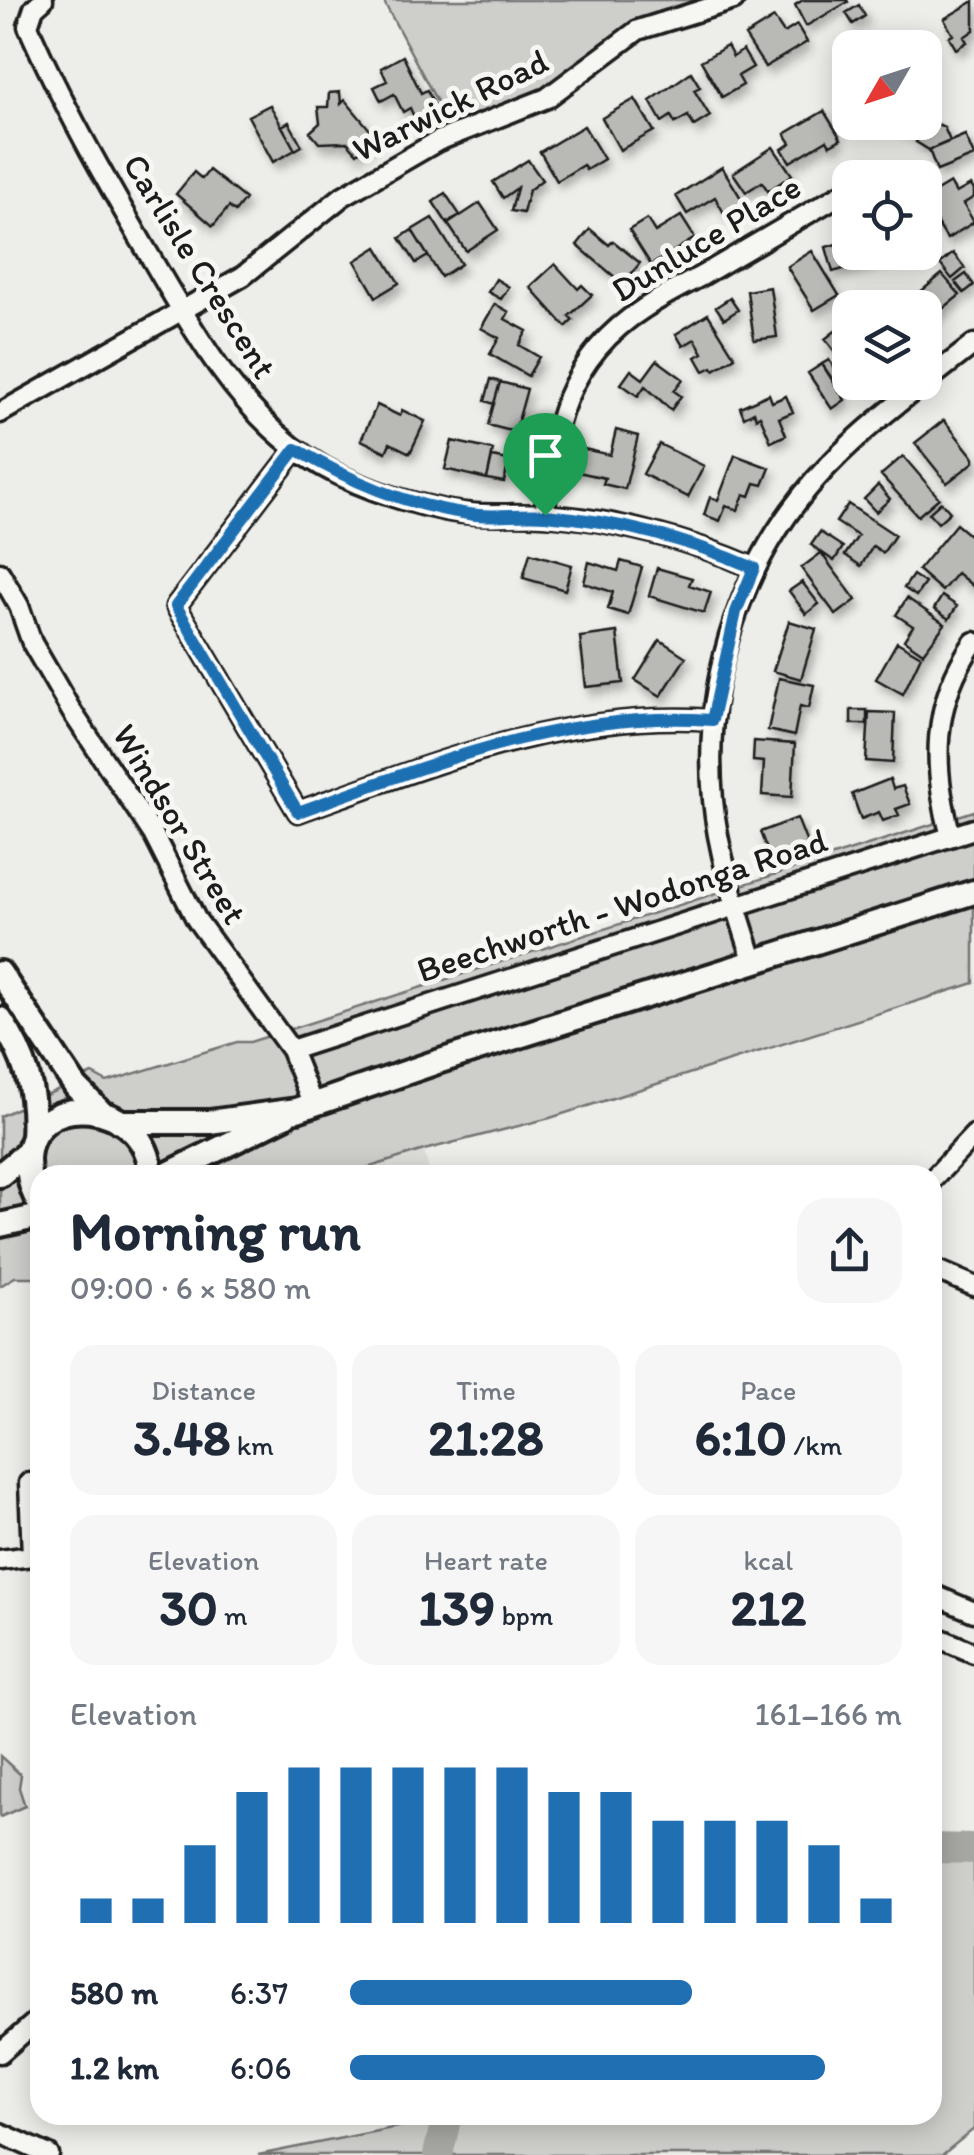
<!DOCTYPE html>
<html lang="en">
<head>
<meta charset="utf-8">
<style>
	body { margin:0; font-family:Itim,sans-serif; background:#f6f6f7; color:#1f2937; height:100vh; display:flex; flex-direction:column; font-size:38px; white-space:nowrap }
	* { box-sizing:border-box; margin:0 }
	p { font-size:32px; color:#747a83 }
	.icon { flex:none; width:55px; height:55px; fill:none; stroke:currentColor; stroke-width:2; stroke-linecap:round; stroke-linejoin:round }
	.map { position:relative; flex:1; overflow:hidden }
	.details { position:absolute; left:30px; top:1165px; width:912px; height:960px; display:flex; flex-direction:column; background:#fff; border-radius:30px; box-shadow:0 5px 25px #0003 }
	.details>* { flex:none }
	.needle { width:65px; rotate:231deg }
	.buttons { position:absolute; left:832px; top:30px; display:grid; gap:20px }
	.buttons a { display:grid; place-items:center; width:110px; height:110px; border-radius:20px; background:#fff; box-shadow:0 5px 25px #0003; font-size:50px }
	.pin { position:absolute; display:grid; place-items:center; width:85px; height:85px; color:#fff; margin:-102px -42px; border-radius:50% 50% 50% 0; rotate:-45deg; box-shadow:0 0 10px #0007 }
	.pin .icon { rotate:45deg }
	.round { display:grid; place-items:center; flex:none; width:105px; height:105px; border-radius:30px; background:#f6f6f7 }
	.head { display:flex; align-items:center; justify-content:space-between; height:170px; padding:0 40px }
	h1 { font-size:55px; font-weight:700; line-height:75px }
	.stats { display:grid; grid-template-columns:repeat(3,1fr); gap:15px; height:170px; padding:10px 40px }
	.stats div { display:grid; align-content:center; border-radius:25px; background:#f6f6f7; text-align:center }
	.stats b { font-size:50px; font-weight:700 }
	.stats small { font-size:28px; font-weight:400 }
	.stats p { font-size:28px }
	.chart { height:280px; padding:20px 40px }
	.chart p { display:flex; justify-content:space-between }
	.chart svg { width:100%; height:180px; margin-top:10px; stroke:#1f6fb2; stroke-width:6 }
	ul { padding:0 40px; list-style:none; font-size:32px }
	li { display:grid; grid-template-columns:160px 120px 1fr; align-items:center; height:75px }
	li i { height:25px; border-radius:12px; background:#1f6fb2 }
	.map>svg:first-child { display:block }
	.built { fill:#ddddda }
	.green { fill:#cececb; stroke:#757574; stroke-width:2.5 }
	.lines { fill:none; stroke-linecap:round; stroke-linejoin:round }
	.river { stroke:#a6a6a3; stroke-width:30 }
	.building { fill:#b9b9b6; stroke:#1c1c1c; stroke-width:2.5; filter:url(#shadow) }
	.minor-casing { stroke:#1c1c1c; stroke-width:25 }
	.major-casing { stroke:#1c1c1c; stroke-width:30 }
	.minor { stroke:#f6f6f2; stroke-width:18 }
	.major { stroke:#f6f6f2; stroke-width:22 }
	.route-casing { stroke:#fff; stroke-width:20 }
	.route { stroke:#1f6fb2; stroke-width:12 }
	.labels { text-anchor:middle; stroke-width:10; stroke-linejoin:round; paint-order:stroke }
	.street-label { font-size:35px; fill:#1c1c1c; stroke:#f6f6f2 }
</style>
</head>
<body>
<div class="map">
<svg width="974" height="2155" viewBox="0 0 974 2155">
	<defs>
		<filter id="shadow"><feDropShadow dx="4" dy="7" stdDeviation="5" flood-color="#0004"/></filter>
	</defs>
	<rect width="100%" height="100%" fill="#edede9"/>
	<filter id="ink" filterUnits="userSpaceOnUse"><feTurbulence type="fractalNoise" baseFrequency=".01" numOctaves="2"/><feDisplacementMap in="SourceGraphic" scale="20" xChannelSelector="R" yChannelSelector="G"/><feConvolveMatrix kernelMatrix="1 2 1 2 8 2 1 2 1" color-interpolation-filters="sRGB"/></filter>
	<g filter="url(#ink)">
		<path class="built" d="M424,1150L430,1175H345Z"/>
		<path class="green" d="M383,0H711L459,143Z
			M974,811V983L550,1118L424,1150L345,1175H40V1277H15L0,1286V1116L92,1074L107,1082L237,1042H250Z
			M0,1756L21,1775L19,1788L25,1806L0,1817Z
			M933,1858H974V2129L942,2155H258L437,2119L438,2115H932Z"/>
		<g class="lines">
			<path class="river" d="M932,1848L974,1849
				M438,2155L447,2115"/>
		</g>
		<path class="building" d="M803,0H847L848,2L806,26L795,5Z
			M974,1V30L964,37L967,42L956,49L949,37L953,35L944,19Z
			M859,5L865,16L853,24L846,13Z
			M774,18L784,33L797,25L807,42L765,67L745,36Z
			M727,46L733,57L743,50L753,67L738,76L743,85L722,97L701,61Z
			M403,56L421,93L427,90L436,108L415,119L410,108L403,112L394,94L381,101L374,87L387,81L381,68Z
			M691,72L700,87L694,90L710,116L694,126L688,116L675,123L671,116L662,122L650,101Z
			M340,92L341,104L345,100L376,137L357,153L347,142L319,143L310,132L320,123L318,107H328L329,93Z
			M635,99L654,131L620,150L602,118Z
			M270,105L295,150L273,162L248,116Z
			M824,111L841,139L830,145L827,140L790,162L782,149L791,143L785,134Z
			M925,118L944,127L950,141L929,150L916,142L919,136L901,128L904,122H925Z
			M289,122L302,146L295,150L282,126Z
			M584,126L604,159L586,170L583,165L557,181L540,152Z
			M965,135L974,156L937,171L929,150Z
			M773,147L792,175L768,191L762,182L746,192L733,173Z
			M528,160L542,180L529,190L523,213L511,211L517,188L503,198L493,182Z
			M722,167L744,203L725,215L715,197L687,214L676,196Z
			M209,170L245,199L235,212L229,207L213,226L176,194L194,172L202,179Z
			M950,183L956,193L971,185L974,190V197L963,204L974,222L947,239L925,204V198Z
			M445,193L460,215L447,223L433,202Z
			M480,203L498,230L466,251L448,224Z
			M681,216L695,238L651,265L629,230L647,219L655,232Z
			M432,218L461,264L441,277L412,230Z
			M590,229L609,245L613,241L640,263L623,284L577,245Z
			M412,230L428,256L416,263L400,238Z
			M850,240V252L896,254L833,272L826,247Z
			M377,247L399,283L376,297L355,261Z
			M812,251L839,295L814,310L787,267Z
			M953,253L965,268L952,279L940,264Z
			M555,264L578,289L582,285L592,295L569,316L573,320L566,327L530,287Z
			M942,274L960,295L925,323V308H901Z
			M966,274L974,285L964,293L955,282Z
			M496,279L509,287L501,299L488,292Z
			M770,287L777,337L754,340L747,291Z
			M730,298L738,310L724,319L716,307Z
			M495,304L509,312L505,319L527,331L519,345L539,357L528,376L490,354L499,338L481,328Z
			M708,314L735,357L714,370L712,367L704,371L696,357L703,353L695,339L683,346L676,334Z
			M839,328L850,342L836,353L825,339Z
			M657,360L683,379L674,391L681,396L671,410L645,386L638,396L621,384L631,370L643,379Z
			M829,360L846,385L839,389L822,364Z
			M822,364L845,400L832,409L808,373Z
			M491,379L500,382L494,404L485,401Z
			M500,382L527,389L515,432L488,425Z
			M769,394L772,402L786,396L793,412L779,418L786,435L771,442L760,416L756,418L754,412L744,417L740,407Z
			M377,405L400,416L402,410L425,421L410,453L390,443L386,452L361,440Z
			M944,420L974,458V462L947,483L915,443Z
			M616,430L638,436L625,489L603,484L605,478L574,471L580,448L610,455Z
			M452,441L493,450L487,479L445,469Z
			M659,444L704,466L688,497L643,474Z
			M735,455L770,468L763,485L755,483L750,496L744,494L738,510L726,506L720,521L704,515L710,497L718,500Z
			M903,456L939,498L918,516L881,475Z
			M492,457L509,460L504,482L487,479Z
			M878,485L890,499L876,512L864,499Z
			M941,502L950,512L938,523L929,513Z
			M848,504L895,535L883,553L873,546L861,566L845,555L858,536L836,522Z
			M956,524L974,539V587L957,573L942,591L918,570Z
			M820,532L843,547L834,561L811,545Z
			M530,553L572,565L565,590L523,578Z
			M821,553L856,600L836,615L801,568Z
			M621,561L642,567L628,615L608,609L613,592L584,583L589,562L618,571Z
			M657,568L692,578L689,585L711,592L704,613L649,596Z
			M913,575L925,583L916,596L904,588Z
			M802,582L819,604L806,614L789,591Z
			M942,596L957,606L949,619L934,609Z
			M907,598L945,624L923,653L904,640L913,626L896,615Z
			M789,621L816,629L801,679L773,671Z
			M617,632L623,683L586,687L580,637Z
			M660,640L686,657L661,696L635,680Z
			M897,642L921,656L903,694L876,679Z
			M779,678L814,685L809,708L800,706L794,736L768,730Z
			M851,710H867V724H851Z
			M869,712L895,713L893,763L866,761Z
			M754,741L795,744L792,797L762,795L764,762L753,761Z
			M890,779L893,789L903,786L910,804L896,809L899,815L883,821L879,812L861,819L852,794Z
			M797,818L808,846L771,860L760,832Z"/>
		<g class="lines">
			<g class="minor-casing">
				<path id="minor" d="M43,0L34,8L28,26C62,104 105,179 148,253C190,324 227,394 292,446C335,480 392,499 444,510C477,517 509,513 542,515C608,518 694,541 754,568
					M870,178L875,175
					M0,413L243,276L343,196L438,141L547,98L638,30L734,0
					M296,449L176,606L298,812C432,764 567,710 712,720
					M545,515C549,431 568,357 643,309C662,296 683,286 703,275C752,246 801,218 850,189
					M0,573L19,606L32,643L72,712L153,834L196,919L291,1050L313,1105
					M951,836C932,767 931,703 974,642
					M754,963C737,910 718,855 713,800C702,678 742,555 828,466C871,421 925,383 974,344
					M291,1050L974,829
					M932,1180L974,1135
					M932,1268L974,1286
					M29,1483L32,1555
					M0,1560L40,1555
					M932,1594L974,1612
					M932,1635L974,1653
					M0,2053L40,2018
					M0,2133L49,2155"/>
			</g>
			<g class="major-casing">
				<path id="major" d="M0,973L76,1087L99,1110
					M0,1019C26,1057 36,1092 33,1137
					M120,1122H209L297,1110L434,1063L974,892
					M0,1175L29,1151
					M166,1175L285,1116
					M40,1204C31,1191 28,1175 28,1160C30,1087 148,1097 151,1175
					M0,1225L40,1216"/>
			</g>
			<use href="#minor" class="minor"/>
			<use href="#major" class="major"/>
		</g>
	</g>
	<g class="lines" filter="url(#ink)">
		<g class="route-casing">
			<path id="route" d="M296,449C350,481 405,505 468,514C493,518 520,513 545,515C616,521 689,540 754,568L736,612L712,720C567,709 432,764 298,812L176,606Z"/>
		</g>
		<use href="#route" class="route"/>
	</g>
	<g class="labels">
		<g class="street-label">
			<text transform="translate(450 105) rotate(-26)" y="12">Warwick Road</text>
			<text transform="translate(706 238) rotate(-31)" y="12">Dunluce Place</text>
			<text transform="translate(200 266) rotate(58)" y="12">Carlisle Crescent</text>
			<text transform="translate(180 824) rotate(59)" y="12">Windsor Street</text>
			<text transform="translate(622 905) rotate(-18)" y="12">Beechworth - Wodonga Road</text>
		</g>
	</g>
</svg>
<div class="buttons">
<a><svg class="needle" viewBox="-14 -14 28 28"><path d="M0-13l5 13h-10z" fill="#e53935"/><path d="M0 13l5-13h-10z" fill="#747a83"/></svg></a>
<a><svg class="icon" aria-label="locate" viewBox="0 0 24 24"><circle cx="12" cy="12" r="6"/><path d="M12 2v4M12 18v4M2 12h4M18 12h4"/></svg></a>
<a><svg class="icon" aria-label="layers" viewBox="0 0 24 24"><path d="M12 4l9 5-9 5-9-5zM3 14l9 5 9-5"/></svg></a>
</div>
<div class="pin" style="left:545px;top:515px;background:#1e9e55"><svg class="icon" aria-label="arrive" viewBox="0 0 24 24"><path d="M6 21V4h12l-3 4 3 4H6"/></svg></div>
<section class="details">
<div class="head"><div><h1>Morning run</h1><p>09:00 · 6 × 580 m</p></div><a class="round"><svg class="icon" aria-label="share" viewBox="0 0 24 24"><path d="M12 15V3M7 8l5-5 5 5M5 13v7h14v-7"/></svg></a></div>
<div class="stats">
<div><p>Distance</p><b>3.48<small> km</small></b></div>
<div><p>Time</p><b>21:28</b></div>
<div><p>Pace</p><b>6:10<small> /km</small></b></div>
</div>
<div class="stats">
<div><p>Elevation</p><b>30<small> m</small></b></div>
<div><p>Heart rate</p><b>139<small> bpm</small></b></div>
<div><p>kcal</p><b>212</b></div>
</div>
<div class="chart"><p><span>Elevation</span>161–166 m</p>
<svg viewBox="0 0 160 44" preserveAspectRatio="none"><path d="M5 44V38M15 44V38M25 44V25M35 44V12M45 44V6M55 44V6M65 44V6M75 44V6M85 44V6M95 44V12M105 44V12M115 44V19M125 44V19M135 44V19M145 44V25M155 44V38"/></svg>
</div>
<ul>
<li><b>580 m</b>6:37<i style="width:62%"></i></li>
<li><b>1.2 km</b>6:06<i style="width:86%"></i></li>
</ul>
</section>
</div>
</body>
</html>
